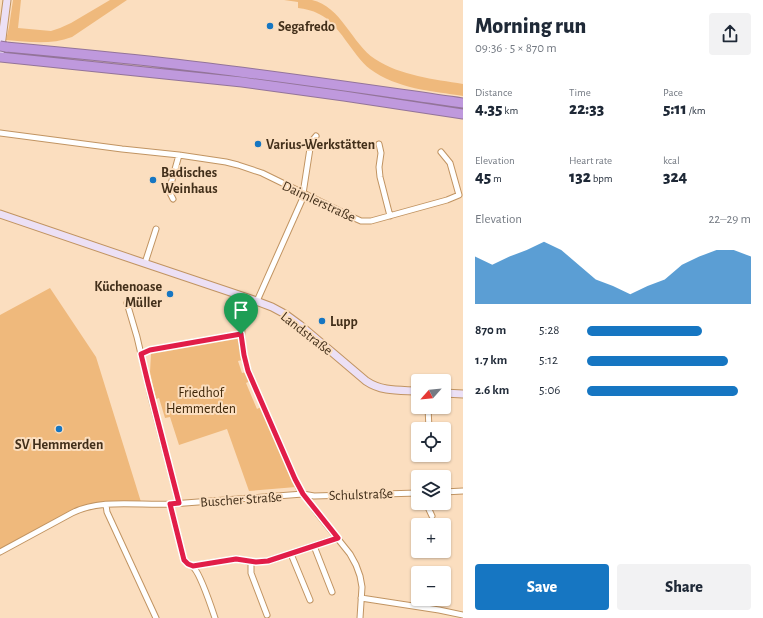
<!DOCTYPE html>
<html lang="en">
<head>
<meta charset="utf-8">
<style>
	body { margin:0; font-family:"Alegreya Sans",sans-serif; background:#f2f2f3; color:#1f2937; height:100vh; display:flex; flex-direction:column; font-size:15px; white-space:nowrap }
	* { box-sizing:border-box; margin:0 }
	p { font-size:13px; color:#747a83 }
	.icon { flex:none; width:22px; height:22px; fill:none; stroke:currentColor; stroke-width:2; stroke-linecap:round; stroke-linejoin:round }
	.map { position:relative; flex:1; overflow:hidden }
	.side { display:flex; flex-direction:column; background:#fff; width:300px }
	.side>* { flex:none }
	.needle { width:26px; rotate:243deg }
	.controls { position:absolute; left:411px; top:374px; display:grid; gap:8px }
	.controls a { display:grid; place-items:center; width:40px; height:40px; border-radius:4px; background:#fff; box-shadow:0 1px 3px #0004; font-size:20px }
	.pin { position:absolute; display:grid; place-items:center; width:34px; height:34px; color:#fff; margin:-41px -17px; border-radius:50% 50% 50% 0; rotate:-45deg; box-shadow:0 0 4px #0007 }
	.pin .icon { rotate:45deg }
	.round { display:grid; place-items:center; flex:none; width:42px; height:42px; border-radius:4px; background:#f2f2f3 }
	.overview { display:flex; align-items:center; justify-content:space-between; height:68px; padding:0 12px }
	h1 { font-size:22px; font-weight:800; line-height:30px }
	.stats { display:grid; grid-template-columns:repeat(3,1fr); gap:6px; height:68px; padding:4px 12px }
	.stats div { display:grid; align-content:center }
	.stats b { font-size:17px; font-weight:800 }
	.stats small { font-size:11px; font-weight:400 }
	.stats p { font-size:11px }
	.chart { height:112px; padding:8px 12px }
	.chart p { display:flex; justify-content:space-between }
	.chart svg { width:100%; height:72px; margin-top:4px; fill:#1676c2; opacity:.7 }
	.action { display:flex; gap:8px; margin-top:auto; padding:8px 12px }
	.action a { flex:1; height:46px; border-radius:4px; background:#1676c2; color:#fff; font-size:16px; font-weight:800; line-height:46px; text-align:center }
	.action a+a { background:#f2f2f3; color:#1f2937 }
	ul { padding:0 12px; list-style:none; font-size:13px }
	li { display:grid; grid-template-columns:64px 48px 1fr; align-items:center; height:30px }
	li i { height:10px; border-radius:5px; background:#1676c2 }
	main { display:flex; flex:1; min-height:0 }
	.map>svg:first-child { display:block }
	.green { fill:#efb97c }
	.lines { fill:none; stroke-linecap:round; stroke-linejoin:round }
	.street-casing { stroke:#c19462; stroke-width:7 }
	.secondary-casing { stroke:#c19462; stroke-width:9 }
	.highway-casing { stroke:#937499; stroke-width:11 }
	.street { stroke:#fff; stroke-width:5 }
	.secondary { stroke:#ece0f5; stroke-width:7 }
	.highway { stroke:#bf99dd; stroke-width:9 }
	.highway-bridge-casing { stroke:#937499; stroke-width:11; stroke-linecap:butt }
	.highway-bridge { stroke:#bf99dd; stroke-width:9 }
	.route-casing { stroke:#fff; stroke-width:8 }
	.route { stroke:#e11d48; stroke-width:5 }
	.poi-dot { fill:#1676c2; stroke:#fbdebf; stroke-width:1.5 }
	.labels { text-anchor:middle; stroke-width:4; stroke-linejoin:round; paint-order:stroke }
	.poi-label { font-size:14px; font-weight:bold; fill:#422f1a; stroke:#fbdebf; text-anchor:start }
	.street-label { font-size:14px; fill:#422f1a; stroke:#fbdebf }
	.park-label { font-size:14px; fill:#3e2608; stroke:#fbdebf }
</style>
</head>
<body>
<main>
<div class="map">
<svg width="463" height="618" viewBox="0 0 463 618">
	<rect width="100%" height="100%" fill="#fbdebf"/>
	<path class="green" d="M13,0H21L18,28L51,31L60,28L71,23L110,0H127L72,37C51,45 29,42 6,40L9,27Z
		M284,0C293,0 303,0 312,0C341,6 352,44 375,59C401,76 434,79 463,84V96C432,91 397,89 370,69C352,55 339,23 319,14C312,10 305,9 298,8V2Z
		M50,288L96,357L141,502H101L72,510L0,550V315Z
		M238,337L242,360L238,361L242,373L246,372L250,381L246,383L257,409L261,407L296,487L249,491L227,429L179,445L170,417L165,418L159,398L156,399L150,372L151,354L157,350Z"/>
	<g class="lines">
		<g class="street-casing">
			<path id="street" d="M0,133L122,149L179,155L226,162L238,165L262,173L352,217L361,221H371L447,200L459,195L450,163L441,152
				M379,144L381,153L379,167L380,177L390,216
				M173,199L169,191L179,155
				M145,263L156,229
				M251,299C248,307 245,315 243,323C239,341 244,360 250,376L299,488L318,514L350,554L356,565L360,576L362,587L360,618
				M257,301L302,200L311,142L316,136
				M127,303L137,337L151,397L179,503
				M141,354L150,350L241,334
				M428,407L429,429
				M444,492L463,491
				M426,503L432,516
				M170,504L184,560C187,564 191,564 194,568C201,576 211,606 215,618
				M106,505L107,512L156,618
				M314,546L332,592
				M0,552L72,513C101,498 141,506 172,504C216,501 259,497 303,494L314,496L418,493
				M291,554L310,600
				M251,562V573L267,615
				M193,566L236,559L254,562L268,561L337,538
				M361,598L439,610L463,615"/>
		</g>
		<g class="secondary-casing">
			<path id="secondary" d="M0,54L7,0
				M0,214L135,260L251,299L272,307L285,314L300,325L366,381C382,392 400,390 418,391
				M444,393L463,394"/>
		</g>
		<g class="highway-casing">
			<path id="highway" d="M6,47C60,52 113,57 166,63C265,74 364,89 463,103
				M0,57L242,82L344,96L463,114"/>
		</g>
		<use href="#street" class="street"/>
		<use href="#secondary" class="secondary"/>
		<use href="#highway" class="highway"/>
		<g class="highway-bridge-casing">
			<path id="highway-bridge" d="M0,46L6,47"/>
		</g>
		<use href="#highway-bridge" class="highway-bridge"/>
	</g>
	<g class="lines">
		<g class="route-casing">
			<path id="route" d="M241,334L244,355L248,371L295,479L303,494L338,538L268,561L256,562L236,559L193,566L188,564L184,560L170,504L179,503L148,383L141,354L150,350Z"/>
		</g>
		<use href="#route" class="route"/>
	</g>
	<g class="poi-dot">
		<circle cx="270" cy="26" r="4"/>
		<circle cx="258" cy="144" r="4"/>
		<circle cx="153" cy="180" r="4"/>
		<circle cx="170" cy="294" r="4"/>
		<circle cx="322" cy="321" r="4"/>
		<circle cx="59" cy="429" r="4"/>
	</g>
	<g class="labels">
		<g class="poi-label">
			<text x="278" y="31">Segafredo</text>
			<text x="266" y="149">Varius-Werkstätten</text>
			<text x="161" y="177">Badisches<tspan x="161" dy="16">Weinhaus</tspan></text>
			<text x="162" y="291" text-anchor="end">Küchenoase<tspan x="162" dy="16">Müller</tspan></text>
			<text x="330" y="326">Lupp</text>
			<text x="59" y="449" text-anchor="middle">SV Hemmerden</text>
		</g>
		<g class="street-label">
			<text transform="translate(319 201) rotate(25)" y="5">Daimlerstraße</text>
			<text transform="translate(307 333) rotate(38)" y="5">Landstraße</text>
			<text transform="translate(361 494) rotate(-2)" y="5">Schulstraße</text>
			<text transform="translate(241 499) rotate(-4)" y="5">Buscher Straße</text>
		</g>
		<g class="park-label">
			<text x="201" y="397">Friedhof<tspan x="201" dy="16">Hemmerden</tspan></text>
		</g>
	</g>
</svg>
<div class="controls">
<a><svg class="needle" viewBox="-14 -14 28 28"><path d="M0-13l5 13h-10z" fill="#e53935"/><path d="M0 13l5-13h-10z" fill="#747a83"/></svg></a>
<a><svg class="icon" aria-label="locate" viewBox="0 0 24 24"><circle cx="12" cy="12" r="6"/><path d="M12 2v4M12 18v4M2 12h4M18 12h4"/></svg></a>
<a><svg class="icon" aria-label="layers" viewBox="0 0 24 24"><path d="M12 4l9 5-9 5-9-5zM3 14l9 5 9-5"/></svg></a>
<a>+</a>
<a>−</a>
</div>
<div class="pin" style="left:241px;top:334px;background:#1e9e55"><svg class="icon" aria-label="arrive" viewBox="0 0 24 24"><path d="M6 21V4h12l-3 4 3 4H6"/></svg></div>
</div>
<section class="side">
<div class="overview"><div><h1>Morning run</h1><p>09:36 · 5 × 870 m</p></div><a class="round"><svg class="icon" aria-label="share" viewBox="0 0 24 24"><path d="M12 15V3M7 8l5-5 5 5M5 13v7h14v-7"/></svg></a></div>
<div class="stats">
<div><p>Distance</p><b>4.35<small> km</small></b></div>
<div><p>Time</p><b>22:33</b></div>
<div><p>Pace</p><b>5:11<small> /km</small></b></div>
</div>
<div class="stats">
<div><p>Elevation</p><b>45<small> m</small></b></div>
<div><p>Heart rate</p><b>132<small> bpm</small></b></div>
<div><p>kcal</p><b>324</b></div>
</div>
<div class="chart"><p><span>Elevation</span>22–29 m</p>
<svg viewBox="0 0 160 44" preserveAspectRatio="none"><path d="M0 44V15L10 20L20 15L30 11L40 6L50 11L60 20L70 29L80 33L90 38L100 33L110 29L120 20L130 15L140 11L150 11L160 15V44z"/></svg>
</div>
<ul>
<li><b>870 m</b>5:28<i style="width:70%"></i></li>
<li><b>1.7 km</b>5:12<i style="width:86%"></i></li>
<li><b>2.6 km</b>5:06<i style="width:92%"></i></li>
</ul>
<div class="action"><a>Save</a><a>Share</a></div>
</section>
</main>
</body>
</html>
